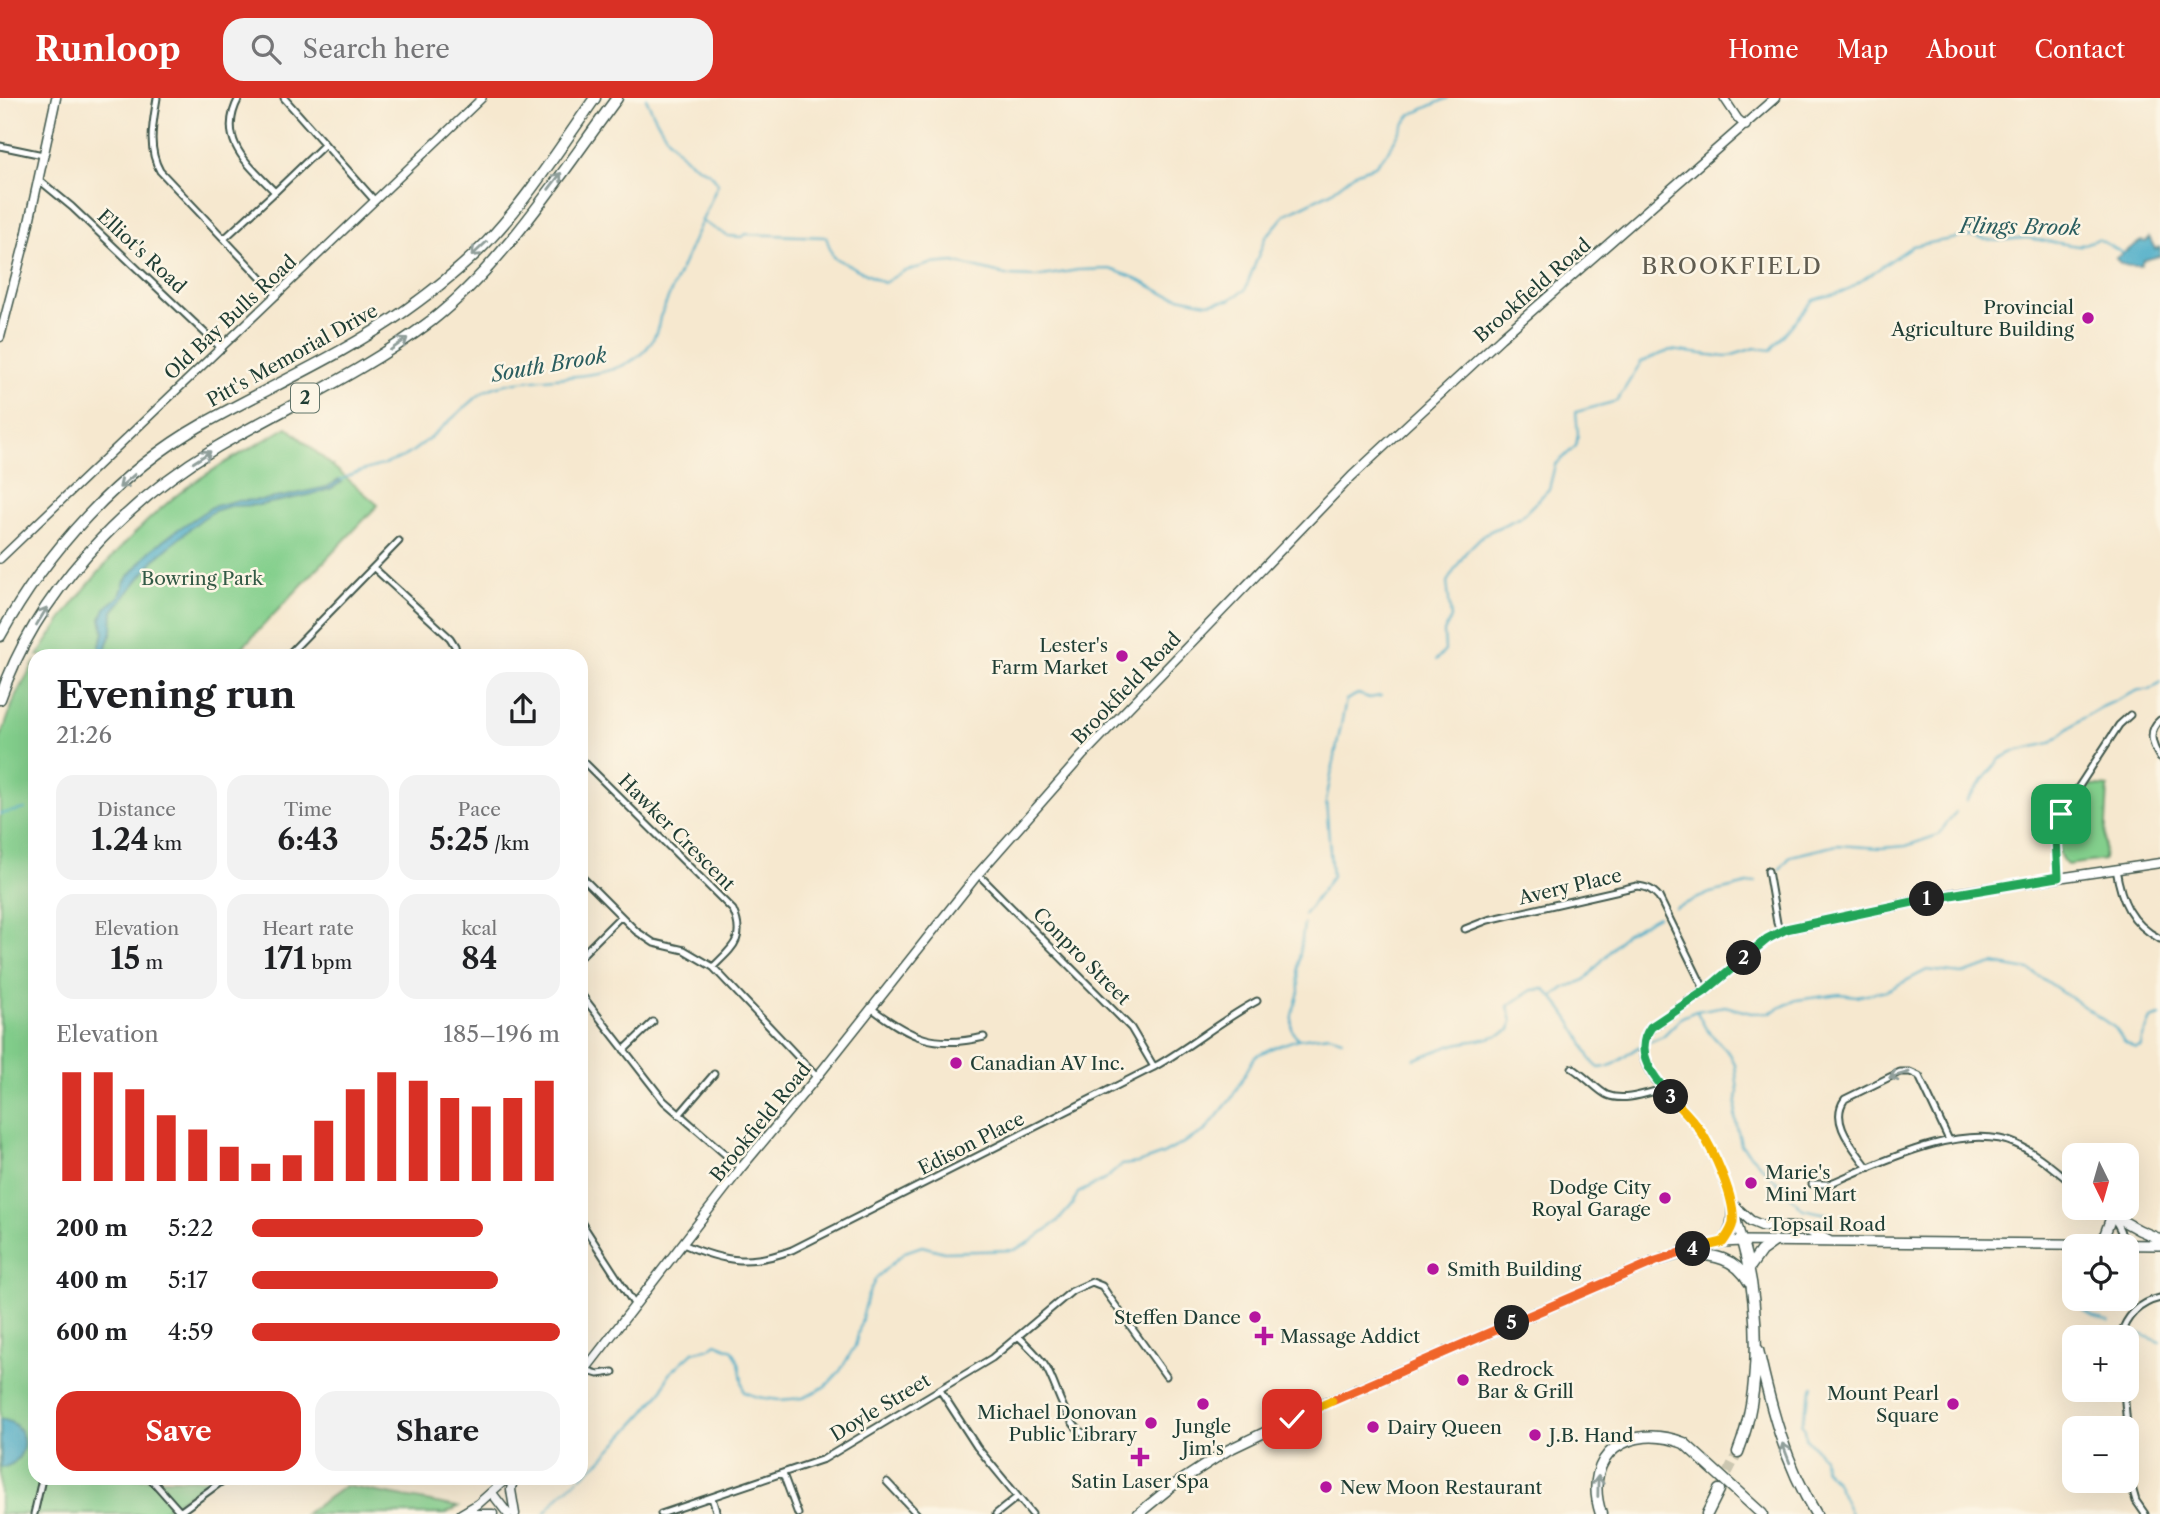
<!DOCTYPE html>
<html lang="en">
<head>
<meta charset="utf-8">
<style>
	body { margin:0; font-family:"Libre Caslon Text",serif; background:#f2f2f2; color:#202124; height:100vh; display:flex; flex-direction:column; font-size:26px; white-space:nowrap }
	* { box-sizing:border-box; margin:0 }
	p { font-size:23px; color:#757577 }
	.icon { flex:none; width:38px; height:38px; fill:none; stroke:currentColor; stroke-width:2; stroke-linecap:round; stroke-linejoin:round }
	.map { position:relative; flex:1; overflow:hidden }
	.details { position:absolute; left:28px; top:551px; width:560px; height:836px; display:flex; flex-direction:column; background:#fff; border-radius:21px; box-shadow:0 7px 28px #0002 }
	.details>* { flex:none }
	.needle { width:46px; rotate:175deg }
	.fabs { position:absolute; left:2062px; top:1045px; display:grid; gap:14px }
	.fabs a { display:grid; place-items:center; width:77px; height:77px; border-radius:14px; background:#fff; box-shadow:0 7px 28px #0002; font-size:35px }
	.pin { position:absolute; display:grid; place-items:center; width:60px; height:60px; color:#fff; margin:-30px; border-radius:14px; box-shadow:0 4px 10px #0006 }
	.km { position:absolute; width:35px; height:35px; margin:-18px; border-radius:50%; background:#222; color:#fff; font-size:19px; line-height:35px; text-align:center }
	.round { display:grid; place-items:center; flex:none; width:74px; height:74px; border-radius:21px; background:#f2f2f2 }
	.head { display:flex; align-items:center; justify-content:space-between; height:119px; padding:0 28px }
	h1 { font-size:38px; font-weight:700; line-height:52px }
	.metrics { display:grid; grid-template-columns:repeat(3,1fr); gap:10px; height:119px; padding:7px 28px }
	.metrics div { display:grid; align-content:center; border-radius:18px; background:#f2f2f2; text-align:center }
	.metrics b { font-size:30px; font-weight:700 }
	.metrics small { font-size:19px; font-weight:400 }
	.metrics p { font-size:19px }
	.chart { height:196px; padding:14px 28px }
	.chart p { display:flex; justify-content:space-between }
	.chart svg { width:100%; height:126px; margin-top:7px; stroke:#d93025; stroke-width:6 }
	.action { display:flex; gap:14px; margin-top:auto; padding:14px 28px }
	.action a { flex:1; height:80px; border-radius:21px; background:#d93025; color:#fff; font-size:28px; font-weight:700; line-height:80px; text-align:center }
	.action a+a { background:#f2f2f2; color:#202124 }
	ul { padding:0 28px; list-style:none; font-size:23px }
	li { display:grid; grid-template-columns:112px 84px 1fr; align-items:center; height:52px }
	li i { height:18px; border-radius:9px; background:#d93025 }
	header { display:flex; align-items:center; gap:42px; box-sizing:border-box; height:98px; padding:0 35px; background:#d93025; color:#fff }
	header strong { font-size:33px }
	nav { display:flex; gap:38px; margin-inline-start:auto; font-size:24px }
	.search { width:490px; height:63px; background:#f2f2f2; display:flex; align-items:center; gap:18px; box-sizing:border-box; padding:0 24px; border-radius:21px; color:#757577; font-size:26px }
	.map>svg:first-child { display:block }
	.green { fill:#83cf8c; stroke:#518660; stroke-width:2 }
	.water { fill:#47abc7; stroke:#33747e; stroke-width:2 }
	.lines { fill:none; stroke-linecap:round; stroke-linejoin:round }
	.stream { stroke:#47abc7; stroke-width:2 }
	.motorway-tunnel { stroke:#cbc6b0; stroke-width:10; stroke-dasharray:10 5; stroke-linecap:butt }
	.minor-casing { stroke:#3f574b; stroke-width:9 }
	.tertiary-casing { stroke:#3f574b; stroke-width:10 }
	.secondary-casing { stroke:#3f574b; stroke-width:11 }
	.primary-casing { stroke:#3f574b; stroke-width:12 }
	.motorway-casing { stroke:#3f574b; stroke-width:13 }
	.minor { stroke:#fff; stroke-width:5 }
	.tertiary { stroke:#fff; stroke-width:7 }
	.secondary { stroke:#fff; stroke-width:8 }
	.primary { stroke:#fff; stroke-width:9 }
	.motorway { stroke:#fff; stroke-width:10 }
	.oneway { stroke:#8f9e9a }
	.split-1-casing { stroke:#fff; stroke-width:14 }
	.split-2-casing { stroke:#fff; stroke-width:14 }
	.split-3-casing { stroke:#fff; stroke-width:14 }
	.split-4-casing { stroke:#fff; stroke-width:14 }
	.split-5-casing { stroke:#fff; stroke-width:14 }
	.split-6-casing { stroke:#fff; stroke-width:14 }
	.split-7-casing { stroke:#fff; stroke-width:14 }
	.split-1 { stroke:#22a559; stroke-width:9 }
	.split-2 { stroke:#22a559; stroke-width:9 }
	.split-3 { stroke:#22a559; stroke-width:9 }
	.split-4 { stroke:#f5b400; stroke-width:9 }
	.split-5 { stroke:#f0652b; stroke-width:9 }
	.split-6 { stroke:#f0652b; stroke-width:9 }
	.split-7 { stroke:#f5b400; stroke-width:9 }
	.poi-dot { fill:#b5179e; stroke:#fcf5e5; stroke-width:2.5 }
	.labels { text-anchor:middle; stroke-width:5; stroke-linejoin:round; paint-order:stroke }
	.shield { fill:#fcf5e5; stroke:#617469; stroke-width:2 }
	.shield-label { font-size:18px; font-weight:bold; fill:#1f3d34 }
	.street-label { font-size:19px; fill:#1f3d34; stroke:#fcf5e5 }
	.poi-label { font-size:19px; fill:#1f3d34; stroke:#fcf5e5; text-anchor:start }
	.park-label { font-size:19px; fill:#335a46; stroke:#fcf5e5 }
	.water-label { font-size:21px; font-style:italic; fill:#2b5e60; stroke:#fcf5e5 }
	.quarter-label { font-size:23px; letter-spacing:2px; fill:#615d51; stroke:#fcf5e5 }
</style>
</head>
<body>
<header>
<strong>Runloop</strong>
<div class="search"><svg class="icon" aria-label="search" viewBox="0 0 24 24"><circle cx="10" cy="10" r="6"/><path d="M15 15l6 6"/></svg>Search here</div>
<nav><a>Home</a><a>Map</a><a>About</a><a>Contact</a></nav>
</header>
<div class="map">
<svg width="2160" height="1416" viewBox="0 0 2160 1416">
	<rect width="100%" height="100%" fill="#fcf5e5"/>
	<filter id="ink" filterUnits="userSpaceOnUse"><feTurbulence type="fractalNoise" baseFrequency=".0143" numOctaves="2"/><feDisplacementMap in="SourceGraphic" scale="14" xChannelSelector="R" yChannelSelector="G"/><feConvolveMatrix kernelMatrix="1 2 1 2 8 2 1 2 1" color-interpolation-filters="sRGB"/></filter>
	<filter id="wash" filterUnits="userSpaceOnUse"><feTurbulence type="fractalNoise" baseFrequency=".00686" numOctaves="4" result="noise"/><feDisplacementMap in="SourceGraphic" scale="28" xChannelSelector="R" yChannelSelector="G"/><feGaussianBlur stdDeviation="1.57" result="paint"/><feColorMatrix in="noise" values="0 0 0 0 0 0 0 0 0 0 0 0 0 0 0 0 0 1.4 0 .05"/><feComposite in="paint" operator="in"/></filter>
	<g filter="url(#wash)">
		<rect width="100%" height="100%" fill="#f6e8cf"/>
		<path class="green" d="M287,329L378,407L234,558H38C71,501 133,430 186,390C217,367 254,349 287,329Z
			M35,564V1381H212L158,1416H0V642L16,597Z
			M2083,687L2108,689L2104,762L2067,767C2044,747 2071,706 2083,687Z
			M345,1388L458,1409L445,1416H305Z"/>
		<path class="water" d="M2149,139L2155,151L2160,149V158L2144,162L2140,168C2131,168 2121,169 2116,160L2141,143L2146,144Z
			M339,382L342,384L330,391L309,397L260,407L230,408L214,413L199,423L155,461L113,513L112,534L106,548V558H101L100,547L104,535L101,520L105,510L120,498L125,483L150,453L177,432L212,409L234,403L264,402L291,397L327,389Z
			M0,1321C31,1325 31,1364 1,1370Z"/>
		<g class="lines">
			<path class="stream" d="M701,123L728,138L742,139L746,136L826,139L833,159L884,185L902,174L931,166L954,164L1009,178L1036,179L1078,172L1110,171L1133,179L1165,196L1207,205L1229,202L1245,192L1265,140L1286,116L1331,94L1357,74L1375,68L1388,53L1410,17L1448,0
				M341,382C362,369 389,369 410,355C429,342 447,325 464,310C471,305 478,297 485,293C535,268 649,299 660,219L718,86C709,69 701,74 689,63C668,44 657,25 646,0
				M1436,562L1445,553L1444,534L1451,520L1447,484L1466,454L1484,436L1521,419L1549,391L1555,367L1576,348L1578,336L1576,314L1617,303L1641,264L1671,252L1726,259L1755,250L1771,252L1813,202L1846,193L1912,148L1963,139H1976L1996,143L2026,140L2078,148L2098,141L2123,155
				M1966,703L2000,661L2016,653L2050,645L2081,621L2102,609L2139,592H2150L2160,584
				M0,716L25,711
				M1779,772L1791,758L1837,747L1881,750L1906,748L1938,737L1956,714
				M1675,810L1710,795L1756,784
				M1304,817L1332,779L1326,703L1346,602L1358,596L1369,600L1381,598
				M1553,899L1564,890L1585,882L1625,836L1658,818
				M1697,914L1706,931L1730,956L1735,966L1738,994L1735,1019L1741,1047L1803,1111L1827,1116L1832,1121
				M1298,941L1292,932V917L1299,894L1298,869L1304,826
				M1646,945L1663,938L1682,919L1696,913L1725,908L1751,915L1771,914L1796,902L1840,896L1856,898L1888,892L1927,872L1962,876L1994,866L2029,872L2045,882L2115,930L2124,943L2135,950L2141,948L2142,941L2151,921L2160,918
				M1414,961C1429,957 1441,950 1456,946C1475,942 1492,942 1510,932L1512,923L1508,908L1532,892L1545,891C1559,905 1569,920 1579,937C1586,949 1587,961 1599,970C1621,968 1623,956 1641,948
				M2072,1159L2074,1161
				M2077,1200V1207L2094,1219L2110,1224
				M2138,1235L2160,1244
				M1813,1288L1801,1326L1805,1331L1806,1340L1823,1359L1824,1371L1836,1384L1851,1416
				M581,1379L601,1362L645,1314L662,1293L669,1276L693,1254L710,1250L716,1245L733,1252L739,1265L744,1294L757,1299L779,1302L803,1300L826,1288L840,1273L855,1248L868,1197L876,1180L905,1154L922,1148L944,1154L1014,1152L1030,1144L1058,1123L1072,1107L1078,1095L1104,1082L1122,1067L1138,1065L1163,1056L1205,1033L1231,1001L1255,958L1272,950L1298,941L1329,937L1342,941
				M544,1416L560,1397L578,1381"/>
		</g>
	</g>
	<g filter="url(#ink)">
		<g class="lines">
			<path class="motorway-tunnel" d="M1721,1388L1738,1354"/>
			<g class="minor-casing">
				<path id="minor" d="M157,0C153,25 147,50 160,73L277,197
					M239,0C216,42 248,66 275,94L325,46
					M284,0L375,103
					M0,48L43,57
					M38,81L72,109L222,251
					M224,141L275,94
					M374,470L450,540L455,548L457,558
					M287,558L399,443
					M2160,622C2147,633 2152,647 2160,660
					M581,661L733,812C746,841 733,849 713,869
					M2116,771C2121,802 2130,825 2160,841
					M1768,773L1777,825L1780,833
					M978,776L1131,930L1154,969
					M581,778L636,833L654,845L684,852L713,869L817,979
					M2058,779L2056,740L2061,716L2119,627L2130,617
					M1465,831L1488,822L1637,788C1647,789 1652,791 1659,799L1705,893
					M581,858L621,818
					M581,896L664,1003L741,1070
					M871,910C911,940 934,951 984,939
					M624,952L653,924
					M1572,970C1583,976 1599,994 1607,997C1624,1004 1647,995 1663,991
					M679,1017L714,976
					M1868,1070C1855,1051 1828,1024 1845,1001L1900,974H1910L1919,978L1949,1042
					M1812,1086H1829C1879,1065 1963,1023 2016,1046C2037,1055 2056,1073 2074,1087
					M2102,1110C2114,1119 2123,1131 2123,1147
					M581,1124L634,1206
					M683,1146C724,1164 750,1168 792,1152L1154,969C1190,949 1221,922 1257,903
					M1018,1238C1028,1248 1040,1258 1047,1271C1059,1293 1065,1329 1090,1339
					M2120,1239C2126,1218 2139,1205 2160,1200
					M585,1272L598,1276L613,1274
					M940,1292L977,1349L1032,1416
					M2124,1292L2132,1389L2136,1403L2145,1416
					M783,1376L798,1416
					M151,1381L182,1416
					M887,1384L917,1416
					M712,1400L717,1416
					M34,1416L42,1381
					M177,1416L225,1381
					M661,1416L824,1361L992,1260L1072,1193L1092,1184L1102,1188L1108,1197L1166,1278
					M996,1416L1016,1400"/>
			</g>
			<g class="tertiary-casing">
				<path id="tertiary" d="M1724,0L1738,21L1746,28
					M0,461L482,0"/>
			</g>
			<g class="secondary-casing">
				<path id="secondary" d="M0,239L25,143L56,0
					M1742,1143C1732,1106 1722,1065 1700,1032C1685,1008 1658,992 1646,965C1641,953 1644,939 1651,929L1705,893L1767,841L1786,831L1956,795L2160,765
					M581,1277L741,1070L817,979L978,776L1082,658L1352,378L1501,240L1775,0
					M513,1381L511,1392L515,1416
					M492,1395L508,1416
					M461,1416L478,1406L506,1381
					M468,1416H493"/>
			</g>
			<g class="primary-casing">
				<path id="primary" d="M1732,1106L1751,1123L1763,1128L1803,1130L1829,1143
					M1723,1144C1732,1131 1733,1122 1732,1106
					M2096,1147L2105,1136L2112,1117L2139,1132L2160,1141
					M1138,1416L1171,1389L1228,1352L1322,1307L1656,1163L1723,1144L1742,1143L2160,1147"/>
			</g>
			<g class="motorway-casing">
				<path id="motorway" d="M0,538C47,453 118,374 203,326C271,288 343,257 406,212C434,192 463,169 487,144C528,101 561,48 595,0
					M0,601C36,496 123,405 217,349C288,308 365,273 431,223C504,166 562,74 617,0
					M1682,1154C1709,1157 1734,1157 1749,1184
					M1749,1170L1761,1153L1775,1143
					M1758,1252C1771,1310 1785,1365 1816,1416
					M1738,1354C1762,1293 1760,1206 1742,1143
					M1601,1416C1581,1356 1630,1324 1684,1345L1762,1416
					M1707,1416L1719,1392"/>
			</g>
			<use href="#minor" class="minor"/>
			<use href="#tertiary" class="tertiary"/>
			<use href="#secondary" class="secondary"/>
			<use href="#primary" class="primary"/>
			<use href="#motorway" class="motorway"/>
		</g>
		<defs><path id="oneway-shaft" d="M-6 0H5M1.5-3L5.5 0L1.5 3" fill="none" stroke-width="1.6" stroke-linecap="round" stroke-linejoin="round" transform="scale(1.75)"/></defs>
		<g class="oneway">
			<use href="#oneway-shaft" transform="translate(555 83) rotate(-53)"/>
			<use href="#oneway-shaft" transform="translate(479 151) rotate(137)"/>
			<use href="#oneway-shaft" transform="translate(399 246) rotate(-35)"/>
			<use href="#oneway-shaft" transform="translate(202 359) rotate(-33)"/>
			<use href="#oneway-shaft" transform="translate(127 383) rotate(139)"/>
			<use href="#oneway-shaft" transform="translate(42 518) rotate(-58)"/>
			<use href="#oneway-shaft" transform="translate(1899 977) rotate(164)"/>
			<use href="#oneway-shaft" transform="translate(1786 1355) rotate(-111)"/>
			<use href="#oneway-shaft" transform="translate(1598 1388) rotate(-89)"/>
		</g>
	</g>
	<g class="lines" filter="url(#ink)">
		<g class="split-1-casing">
			<path id="split-1" d="M1927,801L2058,779L2056,740L2061,716"/>
		</g>
		<g class="split-2-casing">
			<path id="split-2" d="M1744,860L1767,841L1786,831L1927,801"/>
		</g>
		<g class="split-3-casing">
			<path id="split-3" d="M1671,999C1653,979 1633,954 1651,929L1705,893L1744,860"/>
		</g>
		<g class="split-4-casing">
			<path id="split-4" d="M1671,999C1680,1009 1692,1020 1700,1032C1713,1052 1736,1101 1733,1124C1732,1132 1727,1138 1723,1144L1693,1151"/>
		</g>
		<g class="split-5-casing">
			<path id="split-5" d="M1512,1225L1656,1163L1693,1151"/>
		</g>
		<g class="split-6-casing">
			<path id="split-6" d="M1332,1303L1512,1225"/>
		</g>
		<g class="split-7-casing">
			<path id="split-7" d="M1292,1321L1332,1303"/>
		</g>
		<use href="#split-1" class="split-1"/>
		<use href="#split-2" class="split-2"/>
		<use href="#split-3" class="split-3"/>
		<use href="#split-4" class="split-4"/>
		<use href="#split-5" class="split-5"/>
		<use href="#split-6" class="split-6"/>
		<use href="#split-7" class="split-7"/>
	</g>
	<g class="poi-dot">
		<circle cx="2088" cy="220" r="7"/>
		<circle cx="1122" cy="558" r="7"/>
		<circle cx="956" cy="965" r="7"/>
		<circle cx="1751" cy="1085" r="7"/>
		<circle cx="1665" cy="1100" r="7"/>
		<circle cx="1433" cy="1171" r="7"/>
		<circle cx="1255" cy="1219" r="7"/>
		<path d="M1260.5 1227.5h7v7h7v7h-7v7h-7v-7h-7v-7h7z"/>
		<circle cx="1463" cy="1282" r="7"/>
		<circle cx="1203" cy="1306" r="7"/>
		<circle cx="1953" cy="1306" r="7"/>
		<circle cx="1151" cy="1325" r="7"/>
		<circle cx="1373" cy="1329" r="7"/>
		<circle cx="1535" cy="1337" r="7"/>
		<path d="M1136.5 1348.5h7v7h7v7h-7v7h-7v-7h-7v-7h7z"/>
		<circle cx="1326" cy="1389" r="7"/>
	</g>
	<g class="labels">
		<rect class="shield" x="291" y="285.5" width="28" height="29" rx="5"/>
		<g class="shield-label">
			<text x="305" y="306">2</text>
		</g>
		<g class="street-label">
			<text transform="translate(142 153) rotate(43)" y="7">Elliot's Road</text>
			<text transform="translate(1532 192) rotate(-41)" y="7">Brookfield Road</text>
			<text transform="translate(230 219) rotate(-43)" y="7">Old Bay Bulls Road</text>
			<text transform="translate(292 257) rotate(-29)" y="7">Pitt's Memorial Drive</text>
			<text transform="translate(1126 590) rotate(-46)" y="7">Brookfield Road</text>
			<text transform="translate(677 734) rotate(45)" y="7">Hawker Crescent</text>
			<text transform="translate(1570 788) rotate(-13)" y="7">Avery Place</text>
			<text transform="translate(1082 858) rotate(45)" y="7">Conpro Street</text>
			<text transform="translate(760 1024) rotate(-51)" y="7">Brookfield Road</text>
			<text transform="translate(971 1045) rotate(-27)" y="7">Edison Place</text>
			<text x="1827" y="1133">Topsail Road</text>
			<text transform="translate(880 1309) rotate(-31)" y="7">Doyle Street</text>
		</g>
		<g class="poi-label">
			<text x="2074" y="216" text-anchor="end">Provincial<tspan x="2074" dy="22">Agriculture Building</tspan></text>
			<text x="1108" y="554" text-anchor="end">Lester's<tspan x="1108" dy="22">Farm Market</tspan></text>
			<text x="970" y="972">Canadian AV Inc.</text>
			<text x="1765" y="1081">Marie's<tspan x="1765" dy="22">Mini Mart</tspan></text>
			<text x="1651" y="1096" text-anchor="end">Dodge City<tspan x="1651" dy="22">Royal Garage</tspan></text>
			<text x="1447" y="1178">Smith Building</text>
			<text x="1241" y="1226" text-anchor="end">Steffen Dance</text>
			<text x="1280" y="1245">Massage Addict</text>
			<text x="1477" y="1278">Redrock<tspan x="1477" dy="22">Bar &amp; Grill</tspan></text>
			<text x="1939" y="1302" text-anchor="end">Mount Pearl<tspan x="1939" dy="22">Square</tspan></text>
			<text x="1137" y="1321" text-anchor="end">Michael Donovan<tspan x="1137" dy="22">Public Library</tspan></text>
			<text x="1203" y="1335" text-anchor="middle">Jungle<tspan x="1203" dy="22">Jim's</tspan></text>
			<text x="1387" y="1336">Dairy Queen</text>
			<text x="1549" y="1344">J.B. Hand</text>
			<text x="1140" y="1390" text-anchor="middle">Satin Laser Spa</text>
			<text x="1340" y="1396">New Moon Restaurant</text>
		</g>
		<g class="park-label">
			<text x="202" y="487">Bowring Park</text>
		</g>
		<g class="water-label">
			<text transform="translate(2020 129) rotate(1)" y="7">Flings Brook</text>
			<text transform="translate(549 267) rotate(-10)" y="7">South Brook</text>
		</g>
		<g class="quarter-label">
			<text x="1732" y="176">BROOKFIELD</text>
		</g>
	</g>
</svg>
<div class="fabs">
<a><svg class="needle" viewBox="-14 -14 28 28"><path d="M0-13l5 13h-10z" fill="#e53935"/><path d="M0 13l5-13h-10z" fill="#757577"/></svg></a>
<a><svg class="icon" aria-label="locate" viewBox="0 0 24 24"><circle cx="12" cy="12" r="6"/><path d="M12 2v4M12 18v4M2 12h4M18 12h4"/></svg></a>
<a>+</a>
<a>−</a>
</div>
<div class="pin" style="left:2061px;top:716px;background:#1e9e55"><svg class="icon" aria-label="arrive" viewBox="0 0 24 24"><path d="M6 21V4h12l-3 4 3 4H6"/></svg></div>
<div class="pin" style="left:1292px;top:1321px;background:#d93025"><svg class="icon" aria-label="check" viewBox="0 0 24 24"><path d="M5 12l5 5 9-10"/></svg></div>
<b class="km" style="left:1927px;top:801px">1</b>
<b class="km" style="left:1744px;top:860px">2</b>
<b class="km" style="left:1671px;top:999px">3</b>
<b class="km" style="left:1693px;top:1151px">4</b>
<b class="km" style="left:1512px;top:1225px">5</b>
<section class="details">
<div class="head"><div><h1>Evening run</h1><p>21:26</p></div><a class="round"><svg class="icon" aria-label="share" viewBox="0 0 24 24"><path d="M12 15V3M7 8l5-5 5 5M5 13v7h14v-7"/></svg></a></div>
<div class="metrics">
<div><p>Distance</p><b>1.24<small> km</small></b></div>
<div><p>Time</p><b>6:43</b></div>
<div><p>Pace</p><b>5:25<small> /km</small></b></div>
</div>
<div class="metrics">
<div><p>Elevation</p><b>15<small> m</small></b></div>
<div><p>Heart rate</p><b>171<small> bpm</small></b></div>
<div><p>kcal</p><b>84</b></div>
</div>
<div class="chart"><p><span>Elevation</span>185–196 m</p>
<svg viewBox="0 0 160 44" preserveAspectRatio="none"><path d="M5 44V6M15 44V6M25 44V12M35 44V21M45 44V26M55 44V32M65 44V38M75 44V35M85 44V23M95 44V12M105 44V6M115 44V9M125 44V15M135 44V18M145 44V15M155 44V9"/></svg>
</div>
<ul>
<li><b>200 m</b>5:22<i style="width:75%"></i></li>
<li><b>400 m</b>5:17<i style="width:80%"></i></li>
<li><b>600 m</b>4:59<i style="width:100%"></i></li>
</ul>
<div class="action"><a>Save</a><a>Share</a></div>
</section>
</div>
</body>
</html>
